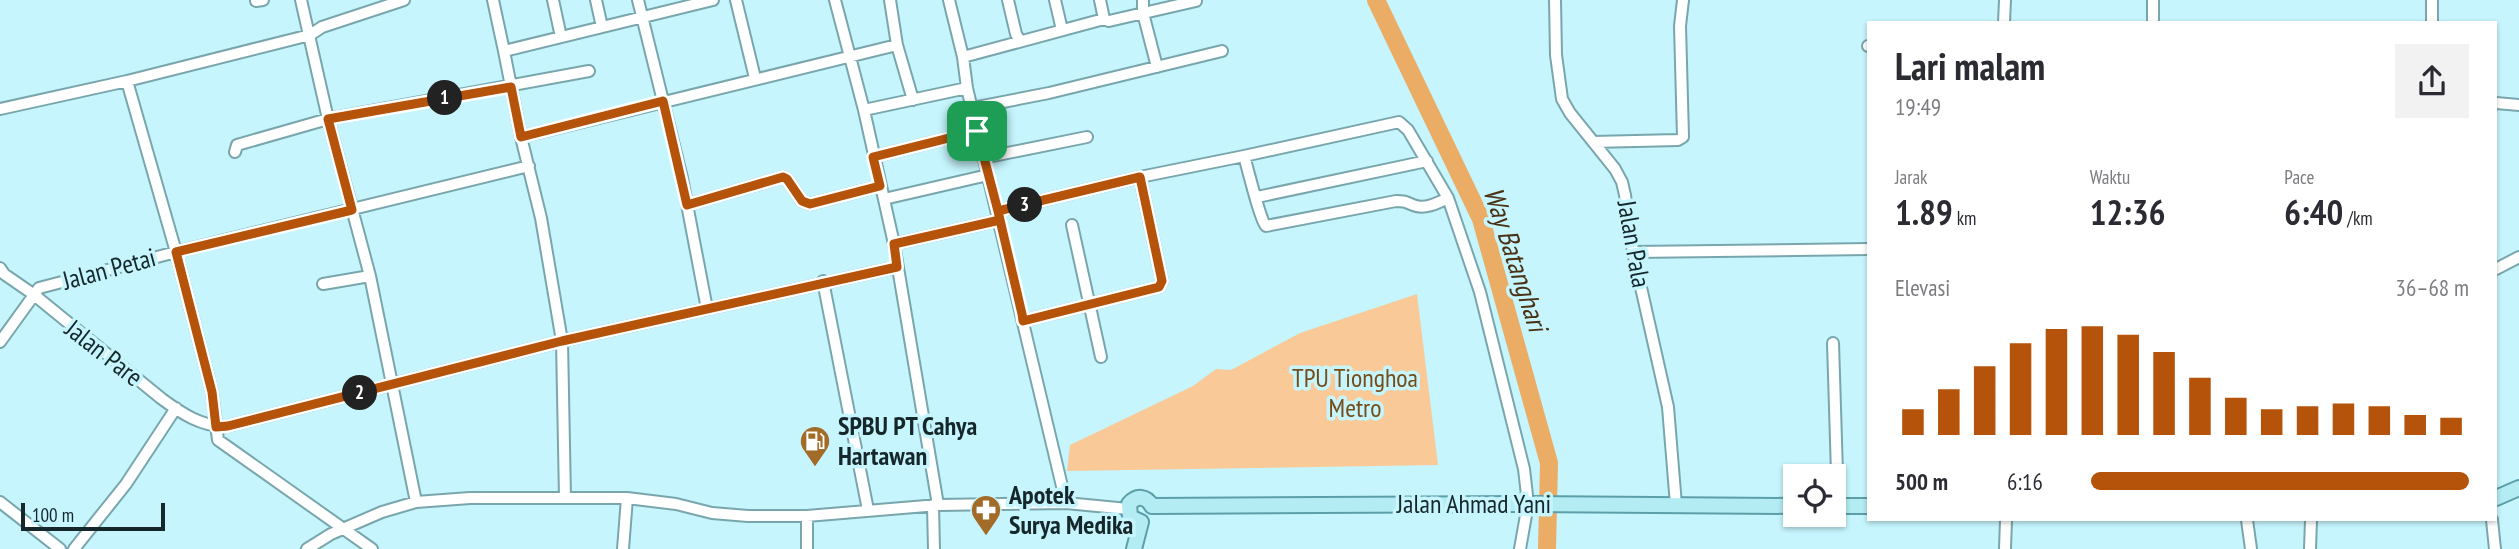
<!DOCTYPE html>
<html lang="id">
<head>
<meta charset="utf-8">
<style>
	body { margin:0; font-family:"PT Sans Narrow",sans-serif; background:#f2f2f3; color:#2b2b33; height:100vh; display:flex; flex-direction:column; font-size:26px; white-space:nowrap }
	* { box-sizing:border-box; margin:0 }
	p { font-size:23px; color:#7c7c81 }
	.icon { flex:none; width:38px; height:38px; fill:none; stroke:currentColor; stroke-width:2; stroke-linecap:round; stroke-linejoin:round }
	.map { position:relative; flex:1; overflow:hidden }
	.side { position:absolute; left:1867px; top:21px; width:630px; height:500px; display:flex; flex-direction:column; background:#fff; border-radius:0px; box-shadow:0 2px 5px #0004 }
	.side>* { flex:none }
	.fabs { position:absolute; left:1783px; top:464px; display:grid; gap:14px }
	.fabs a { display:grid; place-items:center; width:63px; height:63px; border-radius:0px; background:#fff; box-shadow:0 2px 5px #0004; font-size:35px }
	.scale { position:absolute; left:21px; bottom:18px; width:144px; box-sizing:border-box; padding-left:7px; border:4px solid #15272a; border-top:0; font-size:19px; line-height:24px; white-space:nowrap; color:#15272a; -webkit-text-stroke:5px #c6f5fd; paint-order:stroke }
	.pin { position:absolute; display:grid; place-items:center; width:60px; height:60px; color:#fff; margin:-30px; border-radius:14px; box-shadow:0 4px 10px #0006 }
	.km { position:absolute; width:35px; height:35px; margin:-18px; border-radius:50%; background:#222; color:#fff; font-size:19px; line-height:35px; text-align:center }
	.round { display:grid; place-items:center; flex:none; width:74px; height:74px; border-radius:0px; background:#f2f2f3 }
	.head { display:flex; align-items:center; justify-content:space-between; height:119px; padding:0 28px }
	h1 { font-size:38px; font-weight:700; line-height:52px }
	.stats { display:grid; grid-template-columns:repeat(3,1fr); gap:10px; height:119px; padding:7px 28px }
	.stats div { display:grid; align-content:center }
	.stats b { font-size:35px; font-weight:700 }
	.stats small { font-size:19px; font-weight:400 }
	.stats p { font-size:19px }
	.chart { height:196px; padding:14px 28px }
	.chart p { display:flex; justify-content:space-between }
	.chart svg { width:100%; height:126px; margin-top:7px; stroke:#b45309; stroke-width:6 }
	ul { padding:0 28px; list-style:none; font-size:23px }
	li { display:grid; grid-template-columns:112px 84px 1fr; align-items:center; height:52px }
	li i { height:18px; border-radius:9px; background:#b45309 }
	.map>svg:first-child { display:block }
	.green { fill:#f9ca98 }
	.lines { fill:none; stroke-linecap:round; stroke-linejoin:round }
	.river { stroke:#ebac65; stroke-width:18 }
	.minor-casing { stroke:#79a6ad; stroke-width:14 }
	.major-casing { stroke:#5c9fa9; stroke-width:18 }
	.minor { stroke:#fff; stroke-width:10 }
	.major { stroke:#b4ecf4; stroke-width:14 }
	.route-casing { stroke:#fff; stroke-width:14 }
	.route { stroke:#b45309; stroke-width:9 }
	.labels { text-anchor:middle; stroke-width:7; stroke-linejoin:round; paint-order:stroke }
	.street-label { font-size:26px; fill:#15272a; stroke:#c6f5fd }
	.park-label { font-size:26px; fill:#764c17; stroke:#c6f5fd }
	.poi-label { font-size:26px; font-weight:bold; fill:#15272a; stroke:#c6f5fd; text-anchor:start }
	.water-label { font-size:28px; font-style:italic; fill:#4b3113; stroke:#c6f5fd }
</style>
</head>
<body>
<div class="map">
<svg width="2519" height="549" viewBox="0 0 2519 549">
	<rect width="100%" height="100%" fill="#c6f5fd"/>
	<path class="green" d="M1417,294L1438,465L1067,471L1070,445L1193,386L1216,369L1231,370L1300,333Z"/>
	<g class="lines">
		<path class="river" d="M1376,0L1481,219L1549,463L1547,549"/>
		<g class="minor-casing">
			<path id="minor" d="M301,0L328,119L370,276L416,502
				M493,0L504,51
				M553,0L561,37
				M596,0L602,27
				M638,0L682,178L707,309
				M736,0L755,78
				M835,0L864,110L894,244L938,505
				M890,0L897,45L913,100
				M949,0L963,57L967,88L1066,503
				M1008,0L1016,34L1020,41
				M1055,0L1062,30
				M1100,0L1104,19
				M1143,0V13L1157,67
				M1555,0L1556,55L1562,99L1570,113L1615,169L1622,182L1625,195L1633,252L1668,407L1676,505
				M2153,0V23
				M2432,0V23
				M256,1L263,0
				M2004,23L2005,0
				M1868,46H1869
				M963,57L1104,19L1109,21L1196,1
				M127,81L176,252L212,392L218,440L372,549
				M2496,103L2519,105
				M972,108L1049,93L1222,51
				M0,109L127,81L310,35L322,27L404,0
				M864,110L967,88
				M521,137L897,45
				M1593,142L1678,140L1683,137L1680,26L1683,0
				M235,152L237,145L328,119L589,71
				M1244,156L1399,122L1408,130L1448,198L1480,292L1524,469L1528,504L1520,549
				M873,157L977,131
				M983,158L1087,137
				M1257,197L1427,161
				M884,199L988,175
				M687,205L783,177L787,179L802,201L810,204L880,186
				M998,211L1140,177L1244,156C1248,169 1260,220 1266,226L1396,201C1405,201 1406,202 1413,205C1424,210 1438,203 1448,198
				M1072,225L1101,357
				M894,244L1000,220
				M1633,252L1869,249
				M0,268L4,274L33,294L162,399C181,413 203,428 228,426L562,341L897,267
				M2496,269L2519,257
				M823,281L868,510
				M323,284L370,276
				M1023,321L1159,287L1162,281L1140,177
				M0,342L39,288L176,252L529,166
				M1833,343L1838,506
				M565,498L562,341L541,218L521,137L504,51L713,0
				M0,502L60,549
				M933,505L934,549
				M2247,520L2251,549
				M2492,520L2495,549
				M74,549L126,484L176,408
				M307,549L331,534L382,512L416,502L470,498H627L676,504L712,513L748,516H807L938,505L1066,503L1128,509
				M623,549L627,498
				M807,549V516
				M2005,549L2006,520
				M2310,549L2311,520"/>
		</g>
		<g class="major-casing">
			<path id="major" d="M2496,498L2519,488
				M1152,506L1528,504L1796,506
				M1834,506H1869
				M1141,522L1130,517L1129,504C1137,495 1146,496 1152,506
				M1134,549L1141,522"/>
		</g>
		<use href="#minor" class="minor"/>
		<use href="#major" class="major"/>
	</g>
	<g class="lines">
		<g class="route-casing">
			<path id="route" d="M977,131L873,157L880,186L810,204L802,201L787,179L783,177L687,205L663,101L521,137L511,87L328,119L352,210L176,252L212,392L216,427L228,426L562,341L897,267L894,244L1000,220L998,211L1140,177L1162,281L1159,287L1023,321L1022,314L1000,220L998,211L977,131"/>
		</g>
		<use href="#route" class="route"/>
	</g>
	<defs>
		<g id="fuel-pin" transform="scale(1.575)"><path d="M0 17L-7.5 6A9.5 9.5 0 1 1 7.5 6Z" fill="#a26b27" stroke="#c6f5fd"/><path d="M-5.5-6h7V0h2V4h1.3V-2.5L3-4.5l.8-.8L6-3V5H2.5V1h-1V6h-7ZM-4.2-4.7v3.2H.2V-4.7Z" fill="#fff"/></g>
		<g id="pharmacy-pin" transform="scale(1.575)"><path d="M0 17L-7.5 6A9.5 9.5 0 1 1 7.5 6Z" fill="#a26b27" stroke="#c6f5fd"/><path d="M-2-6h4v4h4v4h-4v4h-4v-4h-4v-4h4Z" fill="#fff"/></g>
	</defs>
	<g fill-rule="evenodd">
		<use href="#fuel-pin" x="815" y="441"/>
		<use href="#pharmacy-pin" x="986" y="510"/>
	</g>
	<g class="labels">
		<g class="street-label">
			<text transform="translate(1634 244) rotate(80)" y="9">Jalan Pala</text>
			<text transform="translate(109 269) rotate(-15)" y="9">Jalan Petai</text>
			<text transform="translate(104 353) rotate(38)" y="9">Jalan Pare</text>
			<text x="1474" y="513">Jalan Ahmad Yani</text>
		</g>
		<g class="park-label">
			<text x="1355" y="387">TPU Tionghoa<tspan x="1355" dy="30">Metro</tspan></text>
		</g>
		<g class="poi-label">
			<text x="838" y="435">SPBU PT Cahya<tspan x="838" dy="30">Hartawan</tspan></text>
			<text x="1009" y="504">Apotek<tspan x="1009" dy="30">Surya Medika</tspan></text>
		</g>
		<g class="water-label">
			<text transform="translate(1516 259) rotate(72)" y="10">Way Batanghari</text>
		</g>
	</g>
</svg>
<div class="fabs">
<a><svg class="icon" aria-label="locate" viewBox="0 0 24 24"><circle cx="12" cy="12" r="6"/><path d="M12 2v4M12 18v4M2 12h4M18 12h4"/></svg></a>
</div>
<div class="scale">100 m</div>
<div class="pin" style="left:977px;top:131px;background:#1e9e55"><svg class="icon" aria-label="arrive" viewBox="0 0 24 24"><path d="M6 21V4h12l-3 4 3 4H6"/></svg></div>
<b class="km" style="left:445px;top:98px">1</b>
<b class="km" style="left:360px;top:393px">2</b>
<b class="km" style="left:1025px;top:205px">3</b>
<section class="side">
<div class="head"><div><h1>Lari malam</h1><p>19:49</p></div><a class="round"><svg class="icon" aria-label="share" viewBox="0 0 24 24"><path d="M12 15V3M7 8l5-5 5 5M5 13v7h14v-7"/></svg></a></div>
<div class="stats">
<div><p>Jarak</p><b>1.89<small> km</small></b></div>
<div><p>Waktu</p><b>12:36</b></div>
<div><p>Pace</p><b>6:40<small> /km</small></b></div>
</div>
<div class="chart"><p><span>Elevasi</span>36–68 m</p>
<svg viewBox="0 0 160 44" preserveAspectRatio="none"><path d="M5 44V35M15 44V28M25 44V20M35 44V12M45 44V7M55 44V6M65 44V9M75 44V15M85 44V24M95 44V31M105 44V35M115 44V34M125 44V33M135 44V34M145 44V37M155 44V38"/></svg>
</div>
<ul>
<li><b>500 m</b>6:16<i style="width:100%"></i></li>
</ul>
</section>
</div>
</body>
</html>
